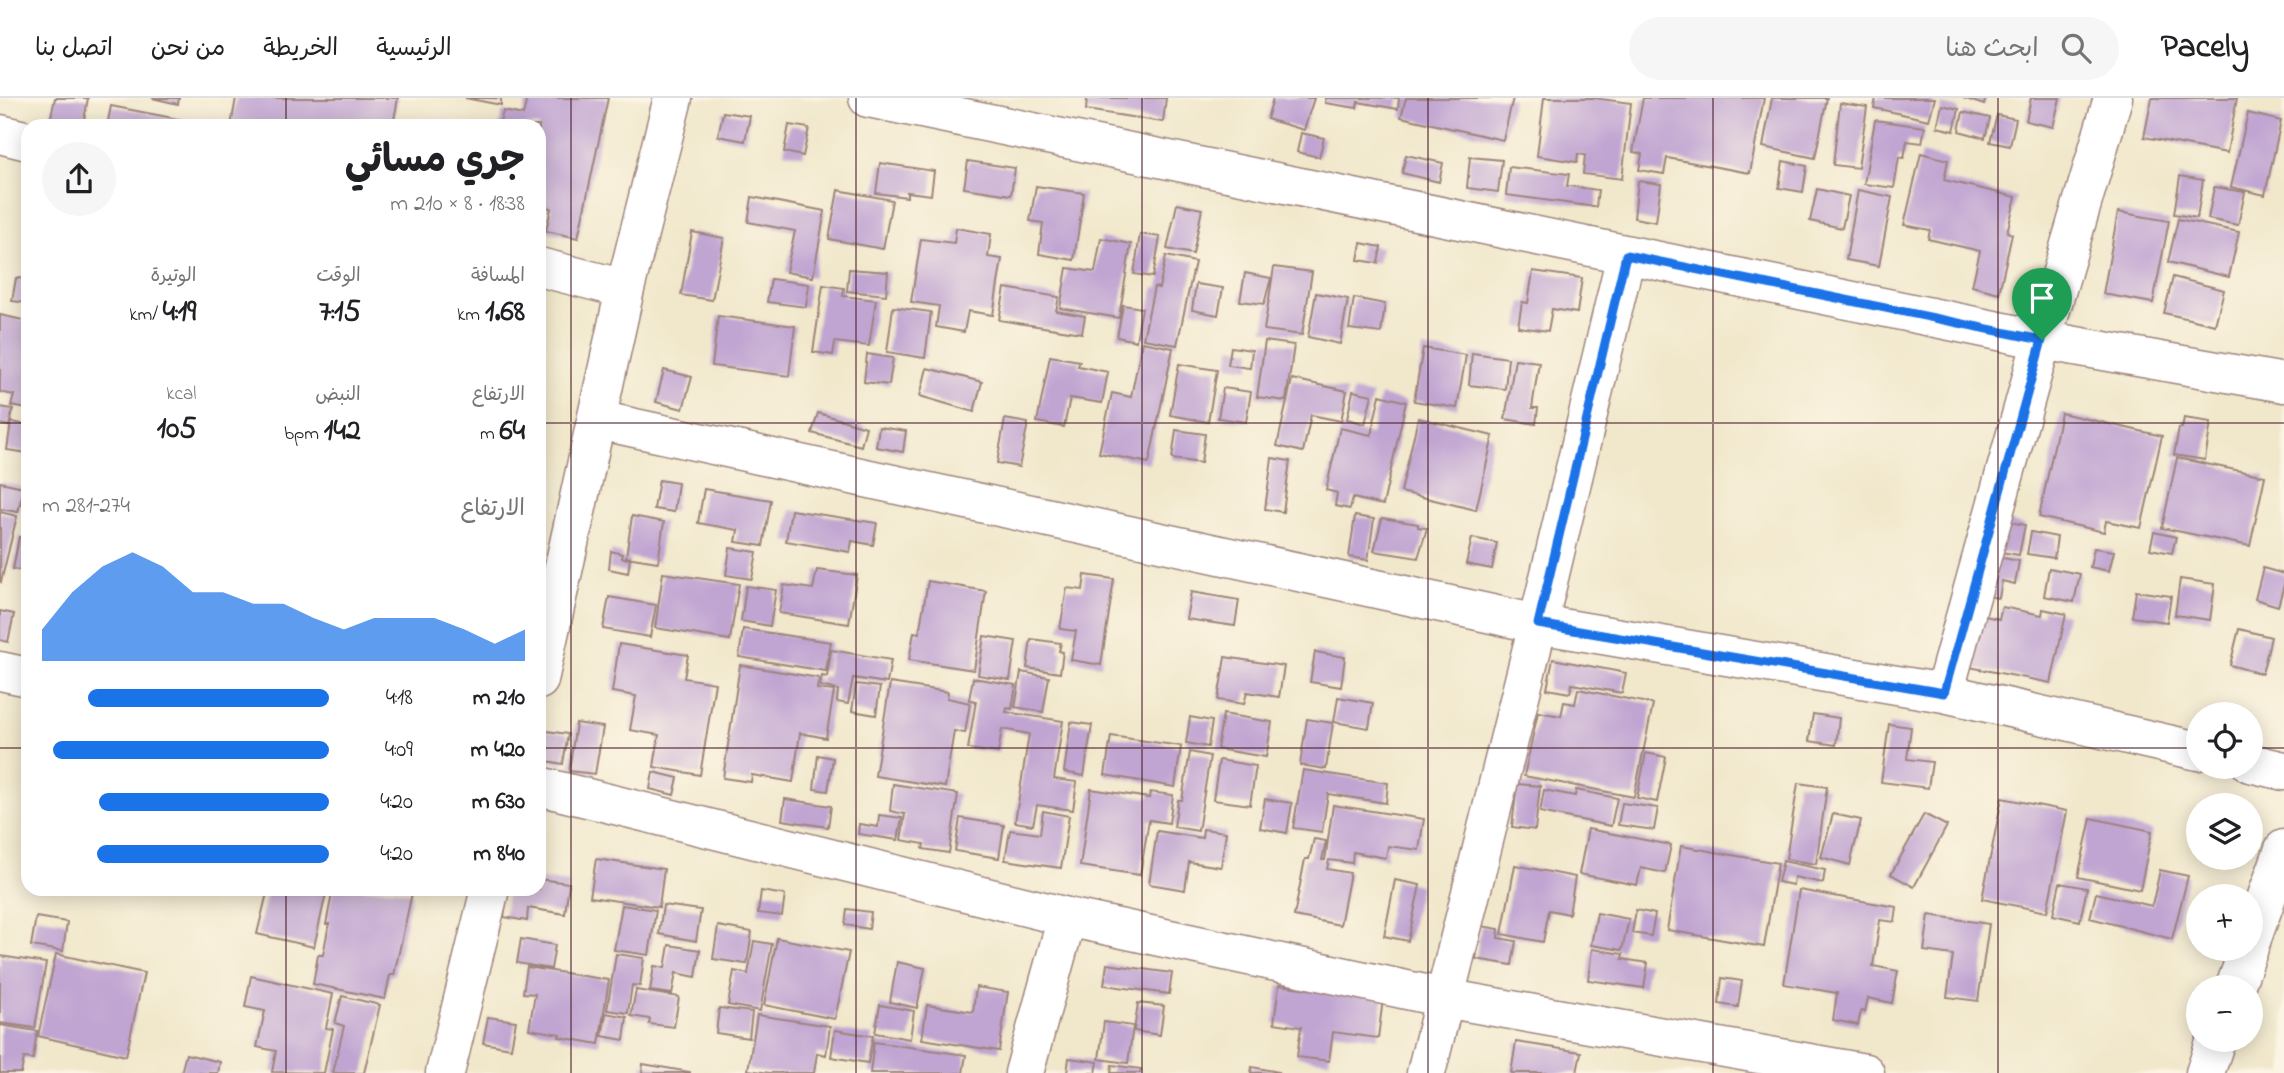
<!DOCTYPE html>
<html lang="ar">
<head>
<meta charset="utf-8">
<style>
	body { margin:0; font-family:"Indie Flower","Playpen Sans Arabic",sans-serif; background:#f6f6f6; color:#202124; direction:rtl; height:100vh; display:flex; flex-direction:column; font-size:26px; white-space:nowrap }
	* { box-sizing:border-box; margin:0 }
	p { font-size:23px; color:#757577 }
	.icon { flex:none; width:38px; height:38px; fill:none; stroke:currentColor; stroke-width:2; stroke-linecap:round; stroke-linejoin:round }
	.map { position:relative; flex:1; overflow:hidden; direction:ltr }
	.side { position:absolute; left:21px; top:21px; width:525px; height:777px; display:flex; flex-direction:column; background:#fff; border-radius:21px; box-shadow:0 4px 18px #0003; direction:rtl }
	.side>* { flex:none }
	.buttons { position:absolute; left:2186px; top:604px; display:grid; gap:14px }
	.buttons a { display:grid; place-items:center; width:77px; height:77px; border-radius:50%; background:#fff; box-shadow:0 4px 18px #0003; font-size:35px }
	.pin { position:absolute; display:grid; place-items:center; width:60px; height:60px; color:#fff; margin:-72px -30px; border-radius:50% 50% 50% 0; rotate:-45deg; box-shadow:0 0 7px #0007 }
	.pin .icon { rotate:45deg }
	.round { display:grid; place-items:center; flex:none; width:74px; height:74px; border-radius:37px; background:#f6f6f6 }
	.head { display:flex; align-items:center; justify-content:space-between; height:119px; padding:0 21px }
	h1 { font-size:38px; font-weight:700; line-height:52px }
	.figures { display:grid; grid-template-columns:repeat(3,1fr); gap:10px; height:119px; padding:7px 21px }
	.figures div { display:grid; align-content:center }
	.figures b { font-size:30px; font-weight:700 }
	.figures small { font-size:19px; font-weight:400 }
	.figures p { font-size:19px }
	.chart { height:196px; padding:14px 21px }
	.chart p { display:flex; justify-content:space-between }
	.chart svg { width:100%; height:126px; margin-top:7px; fill:#1a73e8; opacity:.7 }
	ul { padding:0 21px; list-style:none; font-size:23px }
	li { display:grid; grid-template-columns:112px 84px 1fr; align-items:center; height:52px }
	li i { height:18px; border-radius:9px; background:#1a73e8 }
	header { display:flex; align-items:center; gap:42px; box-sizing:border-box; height:98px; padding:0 35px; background:#fff; border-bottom:2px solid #e0e0e0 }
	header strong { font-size:33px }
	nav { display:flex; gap:38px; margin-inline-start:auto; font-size:24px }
	.search { width:490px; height:63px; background:#f6f6f6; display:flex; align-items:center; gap:18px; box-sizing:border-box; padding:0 24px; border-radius:38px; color:#757577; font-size:26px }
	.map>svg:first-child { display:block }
	.building { fill:#c0a4d2 }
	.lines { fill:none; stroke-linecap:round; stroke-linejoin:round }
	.street-casing { stroke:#9e847c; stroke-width:41 }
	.street { stroke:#fff; stroke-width:38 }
	.route-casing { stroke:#fff; stroke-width:14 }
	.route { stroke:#1a73e8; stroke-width:9 }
	.grid { fill:none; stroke:#4a1f2b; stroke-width:2; stroke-opacity:0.55 }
</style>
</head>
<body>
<header>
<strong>Pacely</strong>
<div class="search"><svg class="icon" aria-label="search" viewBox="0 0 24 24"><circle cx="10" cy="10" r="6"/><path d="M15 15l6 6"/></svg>ابحث هنا</div>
<nav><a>الرئيسية</a><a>الخريطة</a><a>من نحن</a><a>اتصل بنا</a></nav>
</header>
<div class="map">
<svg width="2284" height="975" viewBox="0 0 2284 975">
	<rect width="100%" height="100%" fill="#fcf5e5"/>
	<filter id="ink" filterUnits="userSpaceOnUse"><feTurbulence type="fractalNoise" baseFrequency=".0143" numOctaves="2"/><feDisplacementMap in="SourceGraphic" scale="14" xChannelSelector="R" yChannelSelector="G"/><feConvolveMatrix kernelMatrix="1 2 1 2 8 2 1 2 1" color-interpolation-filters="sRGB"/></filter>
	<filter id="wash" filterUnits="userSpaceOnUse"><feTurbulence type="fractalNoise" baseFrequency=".00686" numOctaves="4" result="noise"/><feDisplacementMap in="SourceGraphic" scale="28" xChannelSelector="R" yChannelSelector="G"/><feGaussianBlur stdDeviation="1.57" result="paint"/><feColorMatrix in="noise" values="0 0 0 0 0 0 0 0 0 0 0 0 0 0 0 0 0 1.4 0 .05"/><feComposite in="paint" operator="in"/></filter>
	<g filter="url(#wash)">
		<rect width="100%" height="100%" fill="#f1e8cc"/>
		<g id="blocks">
			<path class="building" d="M55,0H88L83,28L50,23Z
				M152,0H179L178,6Z
				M236,0H398L393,28H231Z
				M465,0H501V7Z
				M527,0H608L578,140L546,133L551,110L539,108V28H499L503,13L523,17Z
				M1087,0H1166L1163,24L1086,12Z
				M1273,0H1314L1304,32L1267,21Z
				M1326,0H1399L1398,11L1358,4L1357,10L1325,5Z
				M1406,0H1513L1503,42L1401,19Z
				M1544,0H1593L1631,5L1622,81L1583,76L1585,57L1578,56L1577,64L1537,58Z
				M1643,0H1764L1750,75L1667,60L1664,76L1639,72L1642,56L1633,54Z
				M1772,0H1827L1815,60L1763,49Z
				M1876,0H1935L1929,22L1874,10Z
				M1963,0H1986L1984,7Z
				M2031,0H2060L2053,29L2026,23Z
				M2152,0H2237L2227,55L2144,39Z
				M1840,5L1867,9L1858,70L1833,67Z
				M1942,7L1959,11L1954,33L1937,29Z
				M111,8L209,27V28H107Z
				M723,14L750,18L745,43L718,38Z
				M1963,14L1990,20L1985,40L1959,33Z
				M2248,15L2281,23L2265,97L2231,89Z
				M1997,17L2016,21L2010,48L1990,44Z
				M1875,22L1925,29L1922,45L1907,43L1904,60L1899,59L1894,90L1864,86Z
				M789,27L809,30L803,58L784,54Z
				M1301,35L1324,40L1319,59L1297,54Z
				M1921,55L1948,62L1944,82L2016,99L2007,134L2012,136L1999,195L1972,188L1980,153L1928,141L1930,132L1904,127Z
				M1406,57L1443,65L1439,84L1402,75Z
				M1470,59L1502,62L1498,94L1467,90Z
				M968,63L1015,70L1011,97L964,90Z
				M1783,63L1807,68L1803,94L1779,90Z
				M880,65L934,73L931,97L907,94V99L876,95Z
				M1509,69L1569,76L1567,88L1598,92L1596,109L1506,97Z
				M2180,78L2203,82L2197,120L2174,116Z
				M1638,83L1661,86L1656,124L1634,120Z
				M1036,88L1084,95L1074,162L1039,156L1043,125L1030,123Z
				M2214,89L2245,94L2238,127L2208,121Z
				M1817,91L1849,98L1842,130L1810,123Z
				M838,92L892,102L883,151L829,141Z
				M1858,92L1892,99L1879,168L1846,162Z
				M752,99L825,113L813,179L786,174L795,133L748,124Z
				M1177,106L1202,111L1193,156L1167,151Z
				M2118,114L2169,123L2153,205L2103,196Z
				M2178,121L2239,134L2229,179L2168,164Z
				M956,130L991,136L988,159L1002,161L993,217L968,213L964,234L936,229L939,208L911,204L921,141L954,145Z
				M692,134L724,140L712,202L681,197Z
				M1140,136L1160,139L1153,179L1134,176Z
				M1101,140L1131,146L1119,220L1060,210L1067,170L1095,174Z
				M1361,145L1381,149L1378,165L1358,162Z
				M1166,158L1195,164L1177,247L1143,241L1154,189L1159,190Z
				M1274,169L1312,174L1302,237L1264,232Z
				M849,171L888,174L886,197L847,193Z
				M1533,173L1582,180L1577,215L1552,211L1548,233L1518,229L1522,204L1528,205Z
				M1245,175L1271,180L1264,206L1240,203Z
				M2173,179L2224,192L2215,227L2164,215Z
				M16,180L28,181V205L12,203Z
				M771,181L809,186L806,209L767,204Z
				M1196,186L1223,190L1218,217L1192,212Z
				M823,187L844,190L843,198L876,202L869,248L835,244L833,257L813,254Z
				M1005,190L1059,199L1056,213L1085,218L1082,235L999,222Z
				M1316,195L1348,201L1340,246L1308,239Z
				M1354,200L1385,206L1381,235L1349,231Z
				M1123,207L1142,210L1136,243L1117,239Z
				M893,209L931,214L925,260L887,254Z
				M0,217L28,223V311L11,308L14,297L0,294Z
				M718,218L795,228L789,278L712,268Z
				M1265,243L1294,247L1286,303L1257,299Z
				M1142,244L1173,250L1149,365L1099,355L1112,295L1131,299Z
				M1231,249L1252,252L1250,270L1228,267Z
				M1423,250L1466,257L1457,310L1414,303Z
				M1472,255L1508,260L1505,291L1469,287Z
				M867,256L893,260L889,287L864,284Z
				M1050,258L1080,263L1078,268L1108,274L1102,305L1070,300L1064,329L1037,324Z
				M1515,261L1539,264L1532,310H1538L1536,326L1505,321Z
				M1179,266L1217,272L1208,324L1170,317Z
				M927,270L982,284L974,314L920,298Z
				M664,272L692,279L683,311L656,304Z
				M1292,281L1347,293L1341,323L1311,317L1303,354L1277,348Z
				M1223,290L1251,294L1246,324L1218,320Z
				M1353,293L1372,297L1365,326L1347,321Z
				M1380,297L1406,304L1383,407L1353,400L1350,411L1335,408L1337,395L1326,392L1340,330L1371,337Z
				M0,309L13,311L9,328L0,326Z
				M818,315L866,329L861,348L812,335Z
				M2061,315L2162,338L2141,430L2106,423L2104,434L2039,419Z
				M1418,320L1493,338L1476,412L1401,394Z
				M2184,320L2211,324L2205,362L2174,357L2179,330H2182Z
				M1005,321L1028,325L1019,369L997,365Z
				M11,324L28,327V355L7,352Z
				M879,329L906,333L903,354L876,349Z
				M1176,332L1205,336L1201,365L1172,361Z
				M1272,360L1290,363L1283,414L1265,411Z
				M2177,360L2265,378L2250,448L2162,430Z
				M659,382L678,385L674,414L654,411Z
				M0,384L24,389L18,414L0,411Z
				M704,391L771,402L763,448L736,444L738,432L698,425Z
				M791,412L877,425L873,447L852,443L850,454L786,443Z
				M0,414L17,418L1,484L0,483Z
				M632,418L664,424L658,464L626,459Z
				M1355,418L1374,421L1368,462L1349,459Z
				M1382,420L1418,426V429L1427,430L1418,460L1374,453Z
				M2000,422L2025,427L2019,457L1995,453Z
				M2031,434L2057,439L2054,460L2027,456Z
				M2154,434L2176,439L2172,455L2150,451Z
				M19,439L28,441V474L13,471Z
				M1472,440L1497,445L1492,471L1466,466Z
				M730,450L757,454L752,481L726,477Z
				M2094,450L2114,453L2109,473L2090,469Z
				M611,453L622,456V460L630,461L628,475L609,471Z
				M1987,457L2019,463L2015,486L2002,483L1999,500L1980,497Z
				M2049,470L2080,476L2074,504L2044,498Z
				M2263,470L2284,476V487L2278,508L2255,501Z
				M817,472L857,477L849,526L779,515L784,487L813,491Z
				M663,475L739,486L730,542L655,530Z
				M1085,477L1114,481L1101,567L1071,562L1076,533L1060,531L1067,490L1083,492Z
				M2180,481L2215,486L2210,522L2175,517Z
				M928,483L986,493L974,572L909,562L914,534L919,535Z
				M746,488L776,492L770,528L741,523Z
				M2136,493L2171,498L2167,524L2132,519Z
				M1191,494L1239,502L1235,528L1186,521Z
				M609,499L656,507L650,539L603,531Z
				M2002,509L2042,517L2043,511L2066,516L2051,585L1969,569L1980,517L1999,521Z
				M0,513L14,516L8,544L0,542Z
				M743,531L831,544L826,573L739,559Z
				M2239,531L2271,539L2262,576L2230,567Z
				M984,538L1016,543L1010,582L978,577Z
				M1031,541L1061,545L1059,553L1063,554L1060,575L1027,570Z
				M619,546L688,557L684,580L715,585L700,677L654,669L659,637L630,632L636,598L612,594Z
				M831,552L891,562L887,585L853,580L848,606L837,604L838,592L820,588L822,578L827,579Z
				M1315,554L1345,559L1341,589L1310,584Z
				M1225,559L1284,568L1279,599L1247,594L1244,606L1218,602Z
				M1553,561L1626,575L1622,595L1572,586L1570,595L1547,591Z
				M740,567L819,580L817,591L834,593L826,640L800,635L793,684L752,677L751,684L723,680Z
				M1021,574L1049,579L1043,614L1015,609Z
				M973,580L1016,587L1012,611L1007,610L1006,614L1063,623L1054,681L1077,684L1073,712L1037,707L1033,727L1015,724L1029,636L1002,631L998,655L968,651L976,603L969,602Z
				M890,585L948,594L947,600L970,605L965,635L954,633L945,689L875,678Z
				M856,586L880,589L876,617L852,613Z
				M1578,591L1653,606L1634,699L1524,678L1538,614L1561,618L1564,604L1575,606Z
				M1338,599L1373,605L1369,630L1334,624Z
				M1223,616L1272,624L1266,659L1217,651Z
				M1813,616L1839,620L1836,647L1809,643Z
				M1190,619L1212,623L1208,649L1186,645Z
				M1307,621L1333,625L1326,671L1300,667Z
				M1071,624L1092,627L1084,678L1064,674Z
				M576,625L603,629L595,676L569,673Z
				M1889,626L1911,629L1907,661L1932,664L1928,690L1881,684Z
				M547,633L568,636L563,666L542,662Z
				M1111,638L1181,648L1175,689L1105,677Z
				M1190,654L1210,658L1198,733L1174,729L1178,702H1182Z
				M1646,655L1666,659L1657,704L1637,700Z
				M818,657L833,660L828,693L814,691Z
				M1219,662L1256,668L1250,707L1213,702Z
				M1303,672L1388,685L1386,705L1328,696L1322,734L1293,730Z
				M653,674L678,680L674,697L650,691Z
				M1798,685L1827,689L1816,766L1786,761Z
				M893,686L958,696L949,755L923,751L924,746L901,742L905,716L890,713Z
				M1517,686L1540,688L1535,732L1512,729Z
				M1091,691L1149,700L1150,694L1173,697L1169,725L1149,722L1140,777L1080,768Z
				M1544,692L1575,698L1576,692L1617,700L1611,728L1540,714Z
				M2002,700L2067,713L2047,814L1982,801Z
				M785,701L831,708L828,729L782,722Z
				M1265,701L1292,705L1287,735L1260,730Z
				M1622,705L1658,710L1654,732L1618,727Z
				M1333,707L1424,721L1419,752L1388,748L1386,760L1353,754L1352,765L1329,762L1327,771L1350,775L1340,827L1294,818L1305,761H1309L1314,741L1326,743L1322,762H1325Z
				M1043,713L1069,718L1061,770L1005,762L1010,732L1040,736Z
				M1833,716L1861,722L1850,767L1821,759Z
				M1924,716L1947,728L1914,789L1891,776Z
				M879,717L902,720L898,742L858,736L859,726L878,729Z
				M960,720L1004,727L999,760L955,753Z
				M2091,720L2152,733L2140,792L2078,779Z
				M1203,731L1226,734L1221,769L1189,764L1185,792L1149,786L1157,733L1202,740Z
				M1588,731L1671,747L1665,775L1641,770L1637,787L1579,776Z
				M1681,748L1778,765L1764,849L1667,832Z
				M596,761L664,771L659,809L590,799Z
				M1783,763L1825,772L1823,785L1794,779L1793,787L1778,784Z
				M1515,767L1575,779L1569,816L1549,812L1543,844L1502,836Z
				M2160,772L2188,778L2172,841L2090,820L2096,795L2152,808Z
				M539,781L569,785L565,816L528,810L527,823L504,819L508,791H539Z
				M1395,782L1420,787L1408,843L1384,838Z
				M2060,785L2087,790L2080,823L2053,817Z
				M268,791H327L314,849L257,836Z
				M333,791H393L412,795L394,877H390L385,901L313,886L318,857H323L329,826H326Z
				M1799,792L1897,809L1895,824L1880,822L1873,868L1898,873L1892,905L1868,900L1865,914L1861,913L1858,927L1833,922L1837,895L1784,886Z
				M761,793L785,797L782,818L758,815Z
				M622,807L656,812L649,857L614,852Z
				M663,807L701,812L696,843L659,836Z
				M847,811L871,814L869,831L845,827Z
				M1636,812L1655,816L1651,838L1632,835Z
				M1597,815L1629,821L1622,852L1591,847Z
				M1929,817L1989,826L1978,903L1947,899L1953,857L1924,853Z
				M36,819L67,824L63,853L31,848Z
				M718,828L752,834L747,866L713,861Z
				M1481,828L1499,831L1498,840L1516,843L1512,867L1476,861Z
				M777,840L849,854L835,921L764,907Z
				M521,841L555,847L551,871L517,865Z
				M754,843L772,846L760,913L728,907L734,873L748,876Z
				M669,847L700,852L696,879L676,875L672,896L650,893L654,868L665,870Z
				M1592,851L1623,856L1622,861L1648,865L1644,890L1588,882Z
				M56,856L144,875L126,958L38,938Z
				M616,856L644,860L640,888L632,887L628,915L607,912Z
				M0,858L46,865L35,930L0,925Z
				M897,864L925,870L917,910L890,904Z
				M1107,866L1172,875L1169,896L1104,887Z
				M527,869L609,882L599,946L559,939L560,936L529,931L535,896L523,895Z
				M251,878L333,896L326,930L333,931L324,975L272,974L276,953L257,949L265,913L245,909Z
				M1722,880L1742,883L1738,909L1719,906Z
				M1279,887L1383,901L1378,940L1333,934L1329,963L1297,959L1301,929L1274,925Z
				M976,889L1008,894L999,953L922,941L927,907L973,914Z
				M636,892L679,899L674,929L649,926L650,921L631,918Z
				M342,898L380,907L364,975H333L344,928L335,925Z
				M1138,905L1164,908L1160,937L1134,933Z
				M880,907L914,913L910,941L875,935Z
				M719,910L752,914L749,940L716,935Z
				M606,915L627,919L624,942L602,938Z
				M757,917L830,928L826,957L817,955L814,975H770L748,972Z
				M488,919L516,923L511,950L483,945Z
				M1104,924L1133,928L1128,965L1099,961Z
				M0,927L37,933L33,961L24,960L21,975H0Z
				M835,932L873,938L868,965L831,959Z
				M874,944L966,957L963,975H870Z
				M1516,944L1581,954L1577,975H1511Z
				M186,956L220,964L218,975H181Z
				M1069,960L1098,964L1096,975H1067Z
				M643,966L690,974V975H642Z
				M1112,967L1141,971L1140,975H1111Z
				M1252,969L1279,974V975H1251Z"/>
		</g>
	</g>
	<g filter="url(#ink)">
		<use href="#blocks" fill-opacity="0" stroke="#9e847c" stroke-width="2"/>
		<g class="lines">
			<g class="street-casing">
				<path id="street" d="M868,0L2042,242L2284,285
					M0,36L28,43
					M539,169L625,191
					M598,322L1538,526L1944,595L2198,653
					M0,573L28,579
					M539,582L625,191L673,0
					M1944,595L2042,242L2113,0
					M2250,665L2284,673
					M539,688L1067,819L1444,900L1865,975
					M2250,846L2284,751
					M2235,889L2249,850
					M445,975L490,791
					M1024,975L1067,819
					M1426,975L1538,526L1626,157
					M2205,975L2216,942"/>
			</g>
			<use href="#street" class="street"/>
		</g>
	</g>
	<g class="lines" filter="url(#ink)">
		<g class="route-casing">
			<path id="route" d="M1626,157L2042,242L1944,595L1538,526Z"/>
		</g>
		<use href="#route" class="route"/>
	</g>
	<path class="grid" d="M286,0V28M571,0V975M856,0V975M1142,0V975M1428,0V975M1713,0V975M1998,0V975M0,325H28M539,325H2284M0,650H28M539,650H2198M2250,650H2284M286,791V975"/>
</svg>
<div class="buttons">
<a><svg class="icon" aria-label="locate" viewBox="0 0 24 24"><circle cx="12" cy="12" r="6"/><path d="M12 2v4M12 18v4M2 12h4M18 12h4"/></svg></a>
<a><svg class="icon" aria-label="layers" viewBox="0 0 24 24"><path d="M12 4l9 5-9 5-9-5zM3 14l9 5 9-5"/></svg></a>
<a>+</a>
<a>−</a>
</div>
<div class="pin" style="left:2042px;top:242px;background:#1e9e55"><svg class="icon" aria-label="arrive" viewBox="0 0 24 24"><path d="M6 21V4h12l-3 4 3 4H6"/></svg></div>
<section class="side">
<div class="head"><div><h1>جري مسائي</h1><p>18:38 · 8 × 210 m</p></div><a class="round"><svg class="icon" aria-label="share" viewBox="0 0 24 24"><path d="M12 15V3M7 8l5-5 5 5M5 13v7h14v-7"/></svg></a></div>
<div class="figures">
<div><p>المسافة</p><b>1.68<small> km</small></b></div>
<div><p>الوقت</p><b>7:15</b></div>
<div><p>الوتيرة</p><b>4:19<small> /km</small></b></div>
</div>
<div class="figures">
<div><p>الارتفاع</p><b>64<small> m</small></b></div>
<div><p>النبض</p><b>142<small> bpm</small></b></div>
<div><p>kcal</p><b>105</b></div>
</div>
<div class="chart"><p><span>الارتفاع</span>274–281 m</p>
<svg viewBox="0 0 160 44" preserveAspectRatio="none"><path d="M0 44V33L10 20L20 11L30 6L40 11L50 20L60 20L70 24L80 24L90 29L100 33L110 29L120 29L130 29L140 33L150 38L160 33V44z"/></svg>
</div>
<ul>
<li><b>210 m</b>4:18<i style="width:84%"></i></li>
<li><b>420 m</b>4:09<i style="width:96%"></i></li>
<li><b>630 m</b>4:20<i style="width:80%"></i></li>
<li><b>840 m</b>4:20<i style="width:81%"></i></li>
</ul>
</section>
</div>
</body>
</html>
